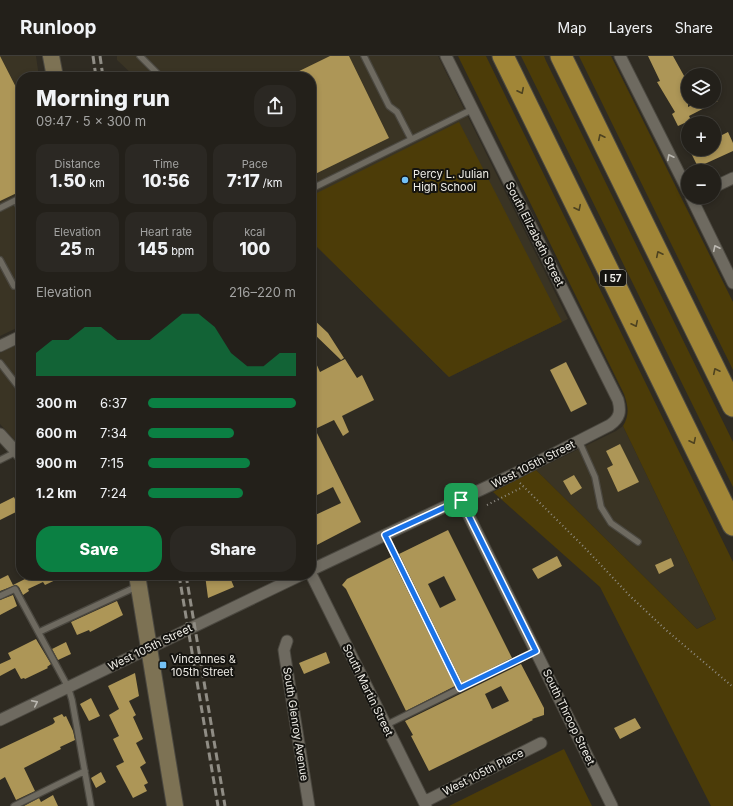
<!DOCTYPE html>
<html lang="en">
<head>
<meta charset="utf-8">
<style>
	body { margin:0; font-family:Inter,sans-serif; background:#2b2823; color:#f1f3f6; height:100vh; display:flex; flex-direction:column; font-size:15px; white-space:nowrap }
	* { box-sizing:border-box; margin:0 }
	p { font-size:13px; color:#a3a3a2 }
	.icon { flex:none; width:22px; height:22px; fill:none; stroke:currentColor; stroke-width:2; stroke-linecap:round; stroke-linejoin:round }
	.map { position:relative; flex:1; overflow:hidden }
	.drawer { position:absolute; left:16px; top:16px; width:300px; height:508px; display:flex; flex-direction:column; background:#23201a; border-radius:16px; box-shadow:0 2px 6px #0003,0 0 0 1px #403e39 }
	.drawer>* { flex:none }
	.controls { position:absolute; left:681px; top:12px; display:grid; gap:8px }
	.controls a { display:grid; place-items:center; width:40px; height:40px; border-radius:50%; background:#23201a; box-shadow:0 2px 6px #0003,0 0 0 1px #403e39; font-size:20px }
	.pin { position:absolute; display:grid; place-items:center; width:34px; height:34px; color:#fff; margin:-17px; border-radius:8px; box-shadow:0 2px 6px #0006 }
	.round { display:grid; place-items:center; flex:none; width:42px; height:42px; border-radius:16px; background:#2b2823 }
	.overview { display:flex; align-items:center; justify-content:space-between; height:68px; padding:0 20px }
	h1 { font-size:22px; font-weight:800; line-height:30px }
	.stats { display:grid; grid-template-columns:repeat(3,1fr); gap:6px; height:68px; padding:4px 20px }
	.stats div { display:grid; align-content:center; border-radius:10px; background:#2b2823; text-align:center }
	.stats b { font-size:17px; font-weight:800 }
	.stats small { font-size:11px; font-weight:400 }
	.stats p { font-size:11px }
	.chart { height:112px; padding:8px 20px }
	.chart p { display:flex; justify-content:space-between }
	.chart svg { width:100%; height:72px; margin-top:4px; fill:#0b8043; opacity:.7 }
	.button { display:flex; gap:8px; margin-top:auto; padding:8px 20px }
	.button a { flex:1; height:46px; border-radius:16px; background:#0b8043; color:#fff; font-size:16px; font-weight:800; line-height:46px; text-align:center }
	.button a+a { background:#2b2823; color:#f1f3f6 }
	ul { padding:0 20px; list-style:none; font-size:13px }
	li { display:grid; grid-template-columns:64px 48px 1fr; align-items:center; height:30px }
	li i { height:10px; border-radius:5px; background:#0b8043 }
	header { display:flex; align-items:center; gap:24px; box-sizing:border-box; height:56px; padding:0 20px; background:#23201a; border-bottom:1px solid #403e39 }
	header strong { font-size:19px }
	nav { display:flex; gap:22px; margin-inline-start:auto; font-size:14px }
	.map>svg:first-child { display:block }
	.built { fill:#3a3424 }
	.green { fill:#4c3c08 }
	.building { fill:#ad9657; fill-rule:evenodd }
	.lines { fill:none; stroke-linecap:round; stroke-linejoin:round }
	.lane-casing { stroke:#4b4840; stroke-width:8 }
	.street-casing { stroke:#4b4840; stroke-width:13 }
	.secondary-casing { stroke:#4b4840; stroke-width:18 }
	.highway-casing { stroke:#4b4840; stroke-width:23 }
	.path { stroke:#908d85; stroke-width:2; stroke-dasharray:1 3; stroke-linecap:butt }
	.lane { stroke:#6e6a60; stroke-width:5.5 }
	.street { stroke:#6e6a60; stroke-width:11 }
	.secondary { stroke:#7d7254; stroke-width:16 }
	.highway { stroke:#a18637; stroke-width:21 }
	.rail { stroke:#908d85; stroke-width:3; stroke-dasharray:8 4; stroke-linecap:butt }
	.oneway { stroke:#4d4220 }
	.oneway2 { stroke:#bcb9b2 }
	.route-casing { stroke:#fff; stroke-width:8 }
	.route { stroke:#1a73e8; stroke-width:5 }
	.poi-dot { fill:#73c1f6; stroke:#151410; stroke-width:1.5 }
	.labels { text-anchor:middle; stroke-width:4; stroke-linejoin:round; paint-order:stroke }
	.shield { fill:#151410; stroke:#aeada7; stroke-width:1 }
	.shield-label { font-size:10px; font-weight:bold; fill:#f0eee8 }
	.poi-label { font-size:11px; fill:#f0eee8; stroke:#151410; text-anchor:start }
	.street-label { font-size:11px; fill:#f0eee8; stroke:#151410 }
</style>
</head>
<body>
<header>
<strong>Runloop</strong>
<nav><a>Map</a><a>Layers</a><a>Share</a></nav>
</header>
<div class="map">
<svg width="733" height="750" viewBox="0 0 733 750">
	<rect width="100%" height="100%" fill="#2f2b22"/>
	<path class="built" d="M0,0H36L39,21H21V270L0,280Z
		M117,0H438L568,263L449,321L311,185V21H135L117,4Z
		M21,286V391L0,368V297Z
		M623,370L716,563L697,573L536,414L616,375Z"/>
	<path class="green" d="M458,0H486L733,506V750H711L600,531L493,436L536,414L697,573L716,563L623,370C630,358 628,350 624,338Z
		M521,0H544L546,5L733,386V431Z
		M579,0H611L733,246V314Z
		M459,66L562,266L449,321L311,185V140Z
		M564,693L592,750H449Z"/>
	<path class="building" d="M0,0L21,41V135L0,145Z
		M330,0H349L389,82L311,120V21H287Z
		M648,0H673L688,27V51L700,45H718L689,60L691,64L678,70L672,58L675,56L657,26L660,25Z
		M728,76L733,87V95L698,111L689,93H714V83Z
		M311,261L328,277L344,302L341,304L311,275Z
		M311,296L320,316L345,303L357,322L362,319L374,344L342,360L349,376L343,380L334,364L315,373L361,466L311,492V461L341,447L333,431L311,442Z
		M566,306L587,348L571,356L550,314Z
		M620,388L639,426L618,436L607,412L613,409L606,395Z
		M574,419L582,432L571,439L563,425Z
		M14,441L20,454L0,464V448Z
		M448,474L512,602L462,627L399,498ZM444,520L456,544L440,552L428,528Z
		M557,500L562,510L538,523L532,513Z
		M391,501L455,630L406,655L346,533L342,529L347,523Z
		M671,502L674,510L659,518L655,509Z
		M8,519L13,529L33,519H66L45,529L43,526L28,533L29,535L23,539L19,531L16,529L0,535V523Z
		M205,519H229L234,531L208,542Z
		M13,539L17,550L0,559V544Z
		M117,545L123,559L90,576L89,574L77,579L71,566Z
		M36,583L51,608L47,611L48,612L25,623L24,622L21,623L15,612L0,620V608L11,603L8,597Z
		M66,586L71,598L58,604L52,593Z
		M326,596L330,607L304,618L299,607Z
		M521,608L544,652V659L532,663L533,664L429,715L411,680L413,679L405,665ZM501,630L509,645L492,653L485,638Z
		M135,617L139,640L129,645L136,659L133,661L143,683L136,687L146,707L140,711L148,727L144,729L147,735L133,742L116,710L124,706L113,683L119,680L109,659L119,653L108,630Z
		M91,642L100,660L89,665L80,648Z
		M62,658L64,661L66,660L73,675L75,684L60,691L61,693L24,712L35,735L16,744L5,721L0,724V693L53,668L55,666L53,662Z
		M635,662L641,672L620,683L614,672Z
		M101,716L106,726L96,732L91,722Z
		M53,739L58,750H24L39,742L41,746Z"/>
	<g class="lines">
		<g class="lane-casing">
			<path id="lane" d="M140,0L161,21
				M364,0L389,50L397,56L411,83
				M311,133L473,53
				M0,152L16,144L21,156
				M0,204L14,230L21,227
				M0,307L21,334
				M579,385L595,421L601,451L611,467L638,486
				M0,404L16,396
				M385,479L460,632
				M0,540L15,533L68,631L72,644L91,750
				M39,576L138,530
				M386,669L536,595
				M14,750L85,715"/>
		</g>
		<g class="street-casing">
			<path id="street" d="M620,0L688,135
				M714,131L733,122
				M691,141L733,227
				M0,290L21,280
				M0,378L21,401
				M461,444L612,750
				M311,514L512,419L610,369C620,362 621,355 618,344L446,0
				M311,518L426,750
				M287,585L284,594L285,601L309,750
				M0,664L301,519
				M424,746L541,687"/>
		</g>
		<g class="secondary-casing">
			<path id="secondary" d="M51,0L55,21
				M137,519L175,750"/>
		</g>
		<g class="highway-casing">
			<path id="highway" d="M503,0L733,469
				M561,0L733,350"/>
		</g>
		<path class="path" d="M520,427L584,491L630,540L666,574L733,631
			M487,449L523,431"/>
		<use href="#lane" class="lane"/>
		<use href="#street" class="street"/>
		<use href="#secondary" class="secondary"/>
		<use href="#highway" class="highway"/>
		<path class="rail" d="M93,0L96,21
			M100,0L103,21
			M179,519L218,750
			M186,519L225,750"/>
	</g>
	<defs><path id="oneway-chevron" d="M-2-3.5L2.5 0L-2 3.5" fill="none" stroke-width="1.6" stroke-linecap="round" stroke-linejoin="round"/></defs>
	<g class="oneway">
		<use href="#oneway-chevron" transform="translate(521 35) rotate(64)"/>
		<use href="#oneway-chevron" transform="translate(601 81) rotate(-116)"/>
		<use href="#oneway-chevron" transform="translate(578 152) rotate(64)"/>
		<use href="#oneway-chevron" transform="translate(659 198) rotate(-116)"/>
		<use href="#oneway-chevron" transform="translate(635 268) rotate(64)"/>
		<use href="#oneway-chevron" transform="translate(716 315) rotate(-116)"/>
		<use href="#oneway-chevron" transform="translate(693 385) rotate(64)"/>
	</g>
	<g class="oneway2">
		<use href="#oneway-chevron" transform="translate(670 101) rotate(-117)"/>
		<use href="#oneway-chevron" transform="translate(716 192) rotate(-116)"/>
		<use href="#oneway-chevron" transform="translate(35 647) rotate(-26)"/>
	</g>
	<g class="lines">
		<g class="route-casing">
			<path id="route" d="M461,444L536,595L460,632L385,479Z"/>
		</g>
		<use href="#route" class="route"/>
	</g>
	<g class="poi-dot">
		<circle cx="405" cy="124" r="4"/>
		<rect x="159" y="605" width="8" height="8" rx="2"/>
	</g>
	<g class="labels">
		<rect class="shield" x="600" y="214" width="26" height="16" rx="3"/>
		<g class="shield-label">
			<text x="613" y="226">I 57</text>
		</g>
		<g class="poi-label">
			<text x="413" y="122">Percy L. Julian<tspan x="413" dy="13">High School</tspan></text>
			<text x="171" y="607">Vincennes &amp;<tspan x="171" dy="13">105th Street</tspan></text>
		</g>
		<g class="street-label">
			<text transform="translate(535 178) rotate(63)" y="4">South Elizabeth Street</text>
			<text transform="translate(533 408) rotate(-27)" y="4">West 105th Street</text>
			<text transform="translate(150 591) rotate(-26)" y="4">West 105th Street</text>
			<text transform="translate(368 634) rotate(64)" y="4">South Martin Street</text>
			<text transform="translate(569 661) rotate(64)" y="4">South Throop Street</text>
			<text transform="translate(296 668) rotate(81)" y="4">South Glenroy Avenue</text>
			<text transform="translate(483 716) rotate(-27)" y="4">West 105th Place</text>
		</g>
	</g>
</svg>
<div class="controls">
<a><svg class="icon" aria-label="layers" viewBox="0 0 24 24"><path d="M12 4l9 5-9 5-9-5zM3 14l9 5 9-5"/></svg></a>
<a>+</a>
<a>−</a>
</div>
<div class="pin" style="left:461px;top:444px;background:#1e9e55"><svg class="icon" aria-label="arrive" viewBox="0 0 24 24"><path d="M6 21V4h12l-3 4 3 4H6"/></svg></div>
<section class="drawer">
<div class="overview"><div><h1>Morning run</h1><p>09:47 · 5 × 300 m</p></div><a class="round"><svg class="icon" aria-label="share" viewBox="0 0 24 24"><path d="M12 15V3M7 8l5-5 5 5M5 13v7h14v-7"/></svg></a></div>
<div class="stats">
<div><p>Distance</p><b>1.50<small> km</small></b></div>
<div><p>Time</p><b>10:56</b></div>
<div><p>Pace</p><b>7:17<small> /km</small></b></div>
</div>
<div class="stats">
<div><p>Elevation</p><b>25<small> m</small></b></div>
<div><p>Heart rate</p><b>145<small> bpm</small></b></div>
<div><p>kcal</p><b>100</b></div>
</div>
<div class="chart"><p><span>Elevation</span>216–220 m</p>
<svg viewBox="0 0 160 44" preserveAspectRatio="none"><path d="M0 44V30L10 22L20 22L30 14L40 14L50 22L60 22L70 22L80 14L90 6L100 6L110 14L120 30L130 38L140 38L150 30L160 30V44z"/></svg>
</div>
<ul>
<li><b>300 m</b>6:37<i style="width:100%"></i></li>
<li><b>600 m</b>7:34<i style="width:58%"></i></li>
<li><b>900 m</b>7:15<i style="width:69%"></i></li>
<li><b>1.2 km</b>7:24<i style="width:64%"></i></li>
</ul>
<div class="button"><a>Save</a><a>Share</a></div>
</section>
</div>
</body>
</html>
